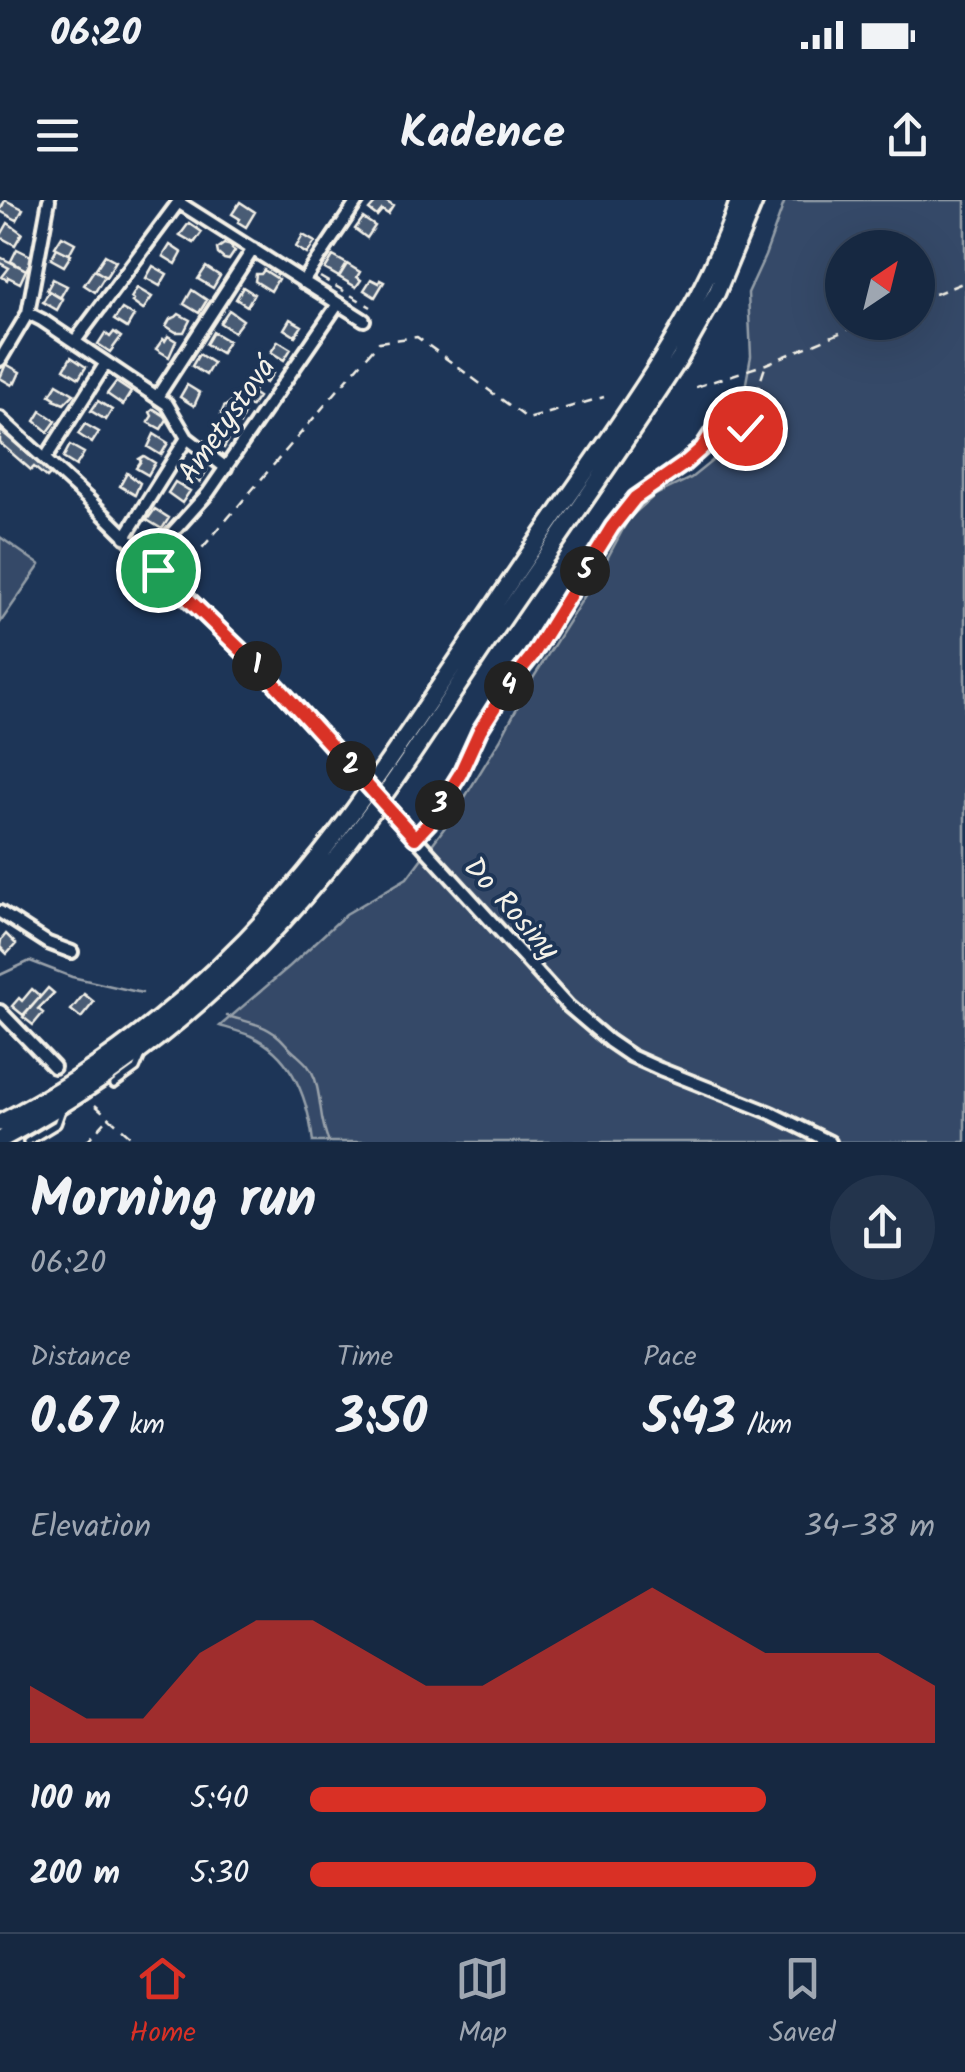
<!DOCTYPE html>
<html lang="en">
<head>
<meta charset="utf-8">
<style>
	body { margin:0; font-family:Kalam,sans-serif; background:#23344c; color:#f1f3f6; height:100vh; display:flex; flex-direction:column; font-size:38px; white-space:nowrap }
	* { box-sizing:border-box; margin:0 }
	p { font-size:32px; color:#9ea6b1 }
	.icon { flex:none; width:55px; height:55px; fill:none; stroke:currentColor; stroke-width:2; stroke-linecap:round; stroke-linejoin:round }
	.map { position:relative; height:942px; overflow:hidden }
	.details { display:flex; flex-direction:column; background:#162841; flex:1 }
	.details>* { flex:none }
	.needle { width:65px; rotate:35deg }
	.buttons { position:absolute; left:825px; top:30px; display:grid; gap:20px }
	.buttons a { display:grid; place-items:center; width:110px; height:110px; border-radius:50%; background:#162841; box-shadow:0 10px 40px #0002,0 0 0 2px #35445a; font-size:50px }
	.pin { position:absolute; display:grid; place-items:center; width:85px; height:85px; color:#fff; margin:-42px; border:5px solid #fff; border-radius:50%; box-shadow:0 2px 10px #0007 }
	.km { position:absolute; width:50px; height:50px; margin:-25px; border-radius:50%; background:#222; color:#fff; font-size:28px; line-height:50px; text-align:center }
	.round { display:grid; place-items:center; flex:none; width:105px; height:105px; border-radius:52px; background:#23344c }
	.headline { display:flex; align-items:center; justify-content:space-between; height:170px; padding:0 30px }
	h1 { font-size:55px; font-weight:700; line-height:75px }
	.figures { display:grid; grid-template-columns:repeat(3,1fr); gap:15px; height:170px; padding:10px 30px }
	.figures div { display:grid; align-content:center }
	.figures b { font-size:50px; font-weight:700 }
	.figures small { font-size:28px; font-weight:400 }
	.figures p { font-size:28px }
	.chart { height:280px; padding:20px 30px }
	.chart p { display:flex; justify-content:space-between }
	.chart svg { width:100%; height:180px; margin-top:10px; fill:#d93025; opacity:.7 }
	ul { padding:0 30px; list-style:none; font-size:32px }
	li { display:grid; grid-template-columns:160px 120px 1fr; align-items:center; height:75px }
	li i { height:25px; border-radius:12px; background:#d93025 }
	.status { display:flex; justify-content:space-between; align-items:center; height:70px; padding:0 50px; background:#162841; direction:ltr }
	.status svg { height:28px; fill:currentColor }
	header { display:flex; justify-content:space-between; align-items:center; height:130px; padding:0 30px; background:#162841; font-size:45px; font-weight:700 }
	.menu { display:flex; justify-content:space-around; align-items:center; height:140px; border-top:2px solid #35445a; background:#162841; font-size:28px; color:#9ea6b1 }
	.menu a { display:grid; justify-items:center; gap:5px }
	.menu .selected { color:#d93025 }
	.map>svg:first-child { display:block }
	.green { fill:#354a67; stroke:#949ea8; stroke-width:2.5; fill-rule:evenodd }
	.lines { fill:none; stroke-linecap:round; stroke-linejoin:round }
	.stream { stroke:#9aa2ab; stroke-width:2.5 }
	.building { fill:#485b74; stroke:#f4f1e8; stroke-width:2.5 }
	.service-casing { stroke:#f4f1e8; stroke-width:12 }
	.minor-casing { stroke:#f4f1e8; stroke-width:18 }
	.trunk-casing { stroke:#f4f1e8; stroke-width:22 }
	.path { stroke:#f4f1e8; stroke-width:2.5; stroke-dasharray:10 8; stroke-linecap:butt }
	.service { stroke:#1d3557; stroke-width:5 }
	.minor { stroke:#1d3557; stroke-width:10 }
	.trunk { stroke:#1d3557; stroke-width:15 }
	.minor-bridge-casing { stroke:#f4f1e8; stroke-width:18; stroke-linecap:butt }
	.minor-bridge { stroke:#1d3557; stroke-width:10 }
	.route-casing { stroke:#fff; stroke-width:20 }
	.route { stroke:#d93025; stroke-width:12 }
	.labels { text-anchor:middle; stroke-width:8; stroke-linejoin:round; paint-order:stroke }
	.street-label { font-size:30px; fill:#f4f1e8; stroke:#1d3557 }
</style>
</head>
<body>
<div class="status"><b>06:20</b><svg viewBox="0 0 49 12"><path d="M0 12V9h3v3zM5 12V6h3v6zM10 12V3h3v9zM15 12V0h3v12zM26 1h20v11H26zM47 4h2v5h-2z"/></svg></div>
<header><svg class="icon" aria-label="menu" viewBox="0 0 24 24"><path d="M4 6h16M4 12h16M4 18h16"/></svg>Kadence<svg class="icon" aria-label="share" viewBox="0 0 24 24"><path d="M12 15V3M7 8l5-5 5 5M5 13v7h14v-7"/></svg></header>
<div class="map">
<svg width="965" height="942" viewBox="0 0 965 942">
	<rect width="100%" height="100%" fill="#1d3557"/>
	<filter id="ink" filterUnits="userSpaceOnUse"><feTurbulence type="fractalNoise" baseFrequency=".01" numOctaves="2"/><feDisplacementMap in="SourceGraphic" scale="20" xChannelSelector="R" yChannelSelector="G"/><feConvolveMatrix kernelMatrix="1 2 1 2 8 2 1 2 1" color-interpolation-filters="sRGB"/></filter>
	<g filter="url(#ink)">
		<path class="green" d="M785,0H965V942H313C308,899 293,855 251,836C241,832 230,829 220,826L290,766L346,714L407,678L454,615L500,540L530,483L602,368L629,318L655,295L691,278L712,261L736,214L745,188L751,156L748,93L765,56ZM842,48H918V122H842Z
			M0,337L40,365L0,423Z"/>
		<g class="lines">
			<path class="stream" d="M0,775L30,761L72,777L142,793
				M227,816C245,821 264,824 279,837C285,842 289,849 296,854C305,862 311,867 315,879C322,901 319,920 329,942"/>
		</g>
		<path class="building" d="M5,0L23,9L17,20L0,11Z
			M378,0H384L393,6L388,14L382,10L377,16L369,10Z
			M240,2L255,12L246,27L238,22L240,19L232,14Z
			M363,18L375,26L367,38L355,29Z
			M8,23L22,33L15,45L0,37Z
			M189,23L202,32L194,43L180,35Z
			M303,35L315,42L307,54L296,47Z
			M62,36L75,43L69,54L55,47Z
			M224,44L232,46V49L235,51L229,60L224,59L218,54L217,49Z
			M170,45L182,53L176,64L163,56Z
			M57,48L71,55L64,66L51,59Z
			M17,49L33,57L26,70L11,61Z
			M105,55L116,61L106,77L95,70Z
			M333,56L347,64L339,77L325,69Z
			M0,57L26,70L20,83L8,77L7,80L2,77L9,68L0,63Z
			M347,64L360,72L357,77L361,80L356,87L339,77Z
			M153,66L167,74L160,86L146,78Z
			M206,67L220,76L213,88L198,79Z
			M94,70L105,76L95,92L84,85Z
			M264,70L278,79L271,91L255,81L256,74H261Z
			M53,79L67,86L60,98L47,90Z
			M371,79L379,83L380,80L384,82L375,97L364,90Z
			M243,87L254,94L247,106L236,99Z
			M137,88L152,97L143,110L132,102L134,100L131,98Z
			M192,90L207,100L199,113L184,104Z
			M49,91L63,99L57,110L43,102Z
			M122,109L134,116L127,128L114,120Z
			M229,110L243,120L234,132L220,123Z
			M179,114L190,120L184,132H176L166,126L170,119L176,117Z
			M290,119L302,126L295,136L284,129Z
			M114,132L121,137L110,152L98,144L105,133L110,137Z
			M213,132L228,141L221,153L206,144Z
			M168,136L176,141L169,157L156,149L163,139L165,141Z
			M278,141L291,149L284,160L271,152Z
			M199,154L213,163L206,175L192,166Z
			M71,157L86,167L79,178L64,169Z
			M6,164L20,172L15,183L14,182L12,185L0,178Z
			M265,164L273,173L266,183L254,175L260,165L263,167Z
			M116,182L131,192L123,205L107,194Z
			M246,182L255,188L252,193L258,197L251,207L238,199Z
			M57,184L74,194L64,204L54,200L55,198L50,195Z
			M187,185L200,193L194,206L180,197Z
			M98,201L112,210L106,220L91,211Z
			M231,202L245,211L240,224L234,219L232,222L221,214L224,207Z
			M154,209L168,218L161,229L148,222L152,216L150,212Z
			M41,211L56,221L48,232L35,221Z
			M85,224L99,232L92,243L78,234Z
			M219,224L227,229L223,235L229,239L224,248L211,240Z
			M0,230L51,274L47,278L34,267L31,270L0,243Z
			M154,234L168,243L161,255L148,247Z
			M70,245L84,253L76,266L63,258Z
			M144,256L155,263L148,275L136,268L141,261L139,259Z
			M193,261L207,270L200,282L185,272Z
			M127,273L140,283L135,295L120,286Z
			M175,282L190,291L182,303L168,293Z
			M155,309L169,318L162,329L147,320Z
			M6,734L16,744L7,754L0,747L1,740Z
			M48,788L54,793L38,809L43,813L33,825L23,817Z
			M32,789L40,796L23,815L12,806L19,798L22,801Z
			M84,794L94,802L81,818L71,810Z"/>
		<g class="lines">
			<g class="service-casing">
				<path id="service" d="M417,635L430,622L460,574L481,530L509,486L533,455L613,327L635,298L685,264L702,248L719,222
					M114,885L136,869L142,855
					M27,942L57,924L62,910"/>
			</g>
			<g class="minor-casing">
				<path id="minor" d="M178,2L364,120
					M303,82L358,0
					M28,113L42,120L167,204L187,238L226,268
					M75,141L180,0
					M0,160L28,113L49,0
					M157,197L253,49
					M0,218L88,299L270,479L349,564
					M45,259L106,163
					M125,337L187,238
					M148,360L208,293L338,104
					M400,621L568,806L609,841L631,856L660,869L771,913L830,942
					M0,712L48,743L72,752
					M0,811L54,867"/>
			</g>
			<g class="trunk-casing">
				<path id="trunk" d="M0,923C110,867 209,785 289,692C339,635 381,572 424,509C462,452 501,396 539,339C613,231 697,125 739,0
					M0,940C126,874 236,781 326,671C386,599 435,519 488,441C552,347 618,254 680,158L717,92L755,0"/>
			</g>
			<path class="path" d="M320,77L371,107
				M918,101L965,82
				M696,187L766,164L866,122
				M726,224L745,228L766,164
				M179,375L379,142L417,137L528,219L604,197
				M95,905L137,942
				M86,942L108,918"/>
			<use href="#service" class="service"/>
			<use href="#minor" class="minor"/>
			<use href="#trunk" class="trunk"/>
			<g class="minor-bridge-casing">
				<path id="minor-bridge" d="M349,564L400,621"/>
			</g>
			<use href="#minor-bridge" class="minor-bridge"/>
		</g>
	</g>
	<g class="lines" filter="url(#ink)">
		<g class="route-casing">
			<path id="route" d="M158,370L270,478L415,638L430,622L460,574L480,530L508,486L532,456L612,327L635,298L684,264L702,248L719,222L745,228"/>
		</g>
		<use href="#route" class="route"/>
	</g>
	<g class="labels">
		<g class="street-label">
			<text transform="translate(226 220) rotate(-55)" y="10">Ametystová</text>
			<text transform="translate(512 708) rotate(48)" y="10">Do Rosiny</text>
		</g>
	</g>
</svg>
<div class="buttons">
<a><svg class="needle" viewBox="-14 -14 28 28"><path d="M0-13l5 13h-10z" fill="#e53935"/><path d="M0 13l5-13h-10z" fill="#9ea6b1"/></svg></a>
</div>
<div class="pin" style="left:158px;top:370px;background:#1e9e55"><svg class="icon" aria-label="arrive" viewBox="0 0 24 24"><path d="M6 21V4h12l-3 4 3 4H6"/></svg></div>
<div class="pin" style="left:745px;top:228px;background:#d93025"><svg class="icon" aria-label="check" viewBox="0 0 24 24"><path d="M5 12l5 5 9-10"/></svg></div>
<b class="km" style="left:257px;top:466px">1</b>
<b class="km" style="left:351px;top:566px">2</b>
<b class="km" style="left:440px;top:605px">3</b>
<b class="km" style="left:509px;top:486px">4</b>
<b class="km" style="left:585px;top:371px">5</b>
</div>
<section class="details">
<div class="headline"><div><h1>Morning run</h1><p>06:20</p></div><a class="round"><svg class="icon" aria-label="share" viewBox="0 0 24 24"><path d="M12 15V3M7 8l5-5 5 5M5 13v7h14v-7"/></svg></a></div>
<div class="figures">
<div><p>Distance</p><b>0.67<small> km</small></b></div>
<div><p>Time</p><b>3:50</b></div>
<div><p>Pace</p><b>5:43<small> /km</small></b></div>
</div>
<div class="chart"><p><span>Elevation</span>34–38 m</p>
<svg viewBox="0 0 160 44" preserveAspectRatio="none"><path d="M0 44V30L10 38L20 38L30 22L40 14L50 14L60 22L70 30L80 30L90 22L100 14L110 6L120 14L130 22L140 22L150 22L160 30V44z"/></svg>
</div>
<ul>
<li><b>100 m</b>5:40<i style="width:73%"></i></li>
<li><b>200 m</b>5:30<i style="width:81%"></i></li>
</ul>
</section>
<nav class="menu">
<a class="selected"><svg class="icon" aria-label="home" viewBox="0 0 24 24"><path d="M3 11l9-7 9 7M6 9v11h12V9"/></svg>Home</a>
<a><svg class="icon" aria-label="map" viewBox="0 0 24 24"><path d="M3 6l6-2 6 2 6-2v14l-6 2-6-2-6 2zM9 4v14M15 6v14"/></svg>Map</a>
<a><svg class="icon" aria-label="saved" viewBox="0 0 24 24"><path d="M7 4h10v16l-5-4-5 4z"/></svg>Saved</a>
</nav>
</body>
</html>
